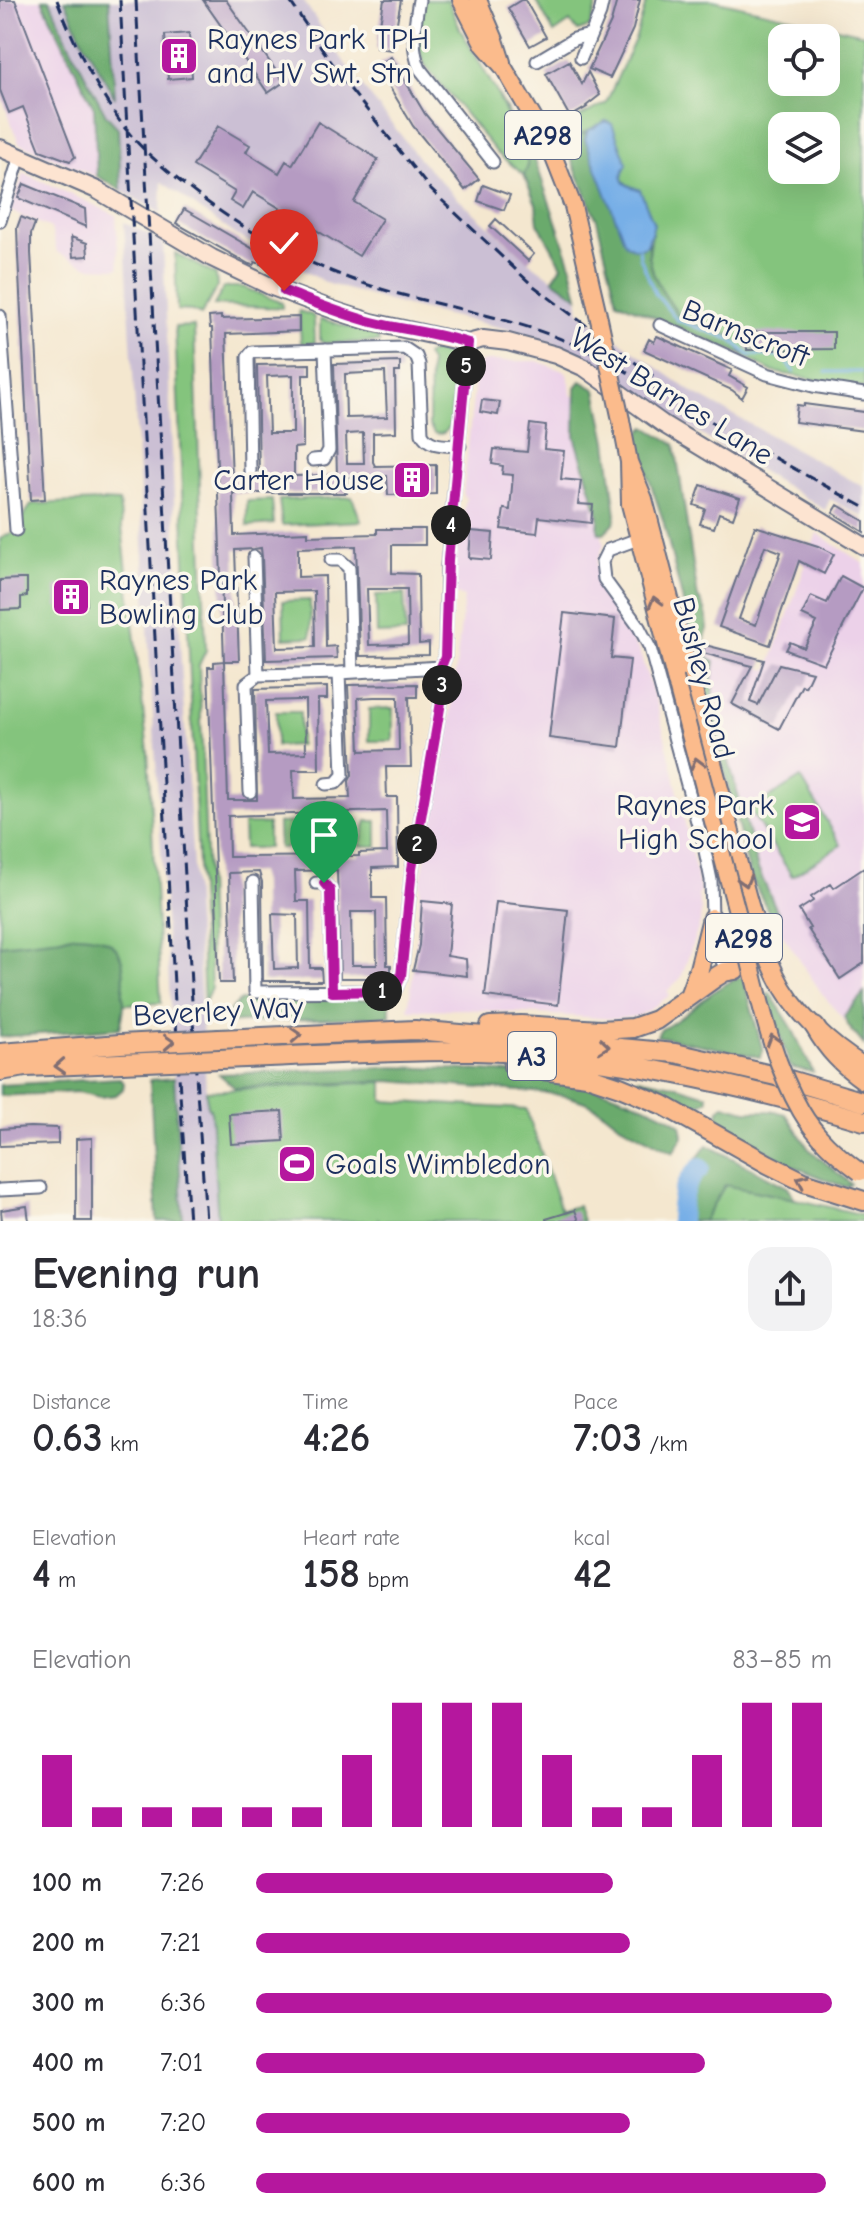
<!DOCTYPE html>
<html lang="en">
<head>
<meta charset="utf-8">
<style>
	body { margin:0; font-family:"Comic Neue",sans-serif; background:#f2f2f3; color:#2b2b33; height:100vh; display:flex; flex-direction:column; font-size:30px; white-space:nowrap }
	* { box-sizing:border-box; margin:0 }
	p { font-size:26px; color:#7c7c81 }
	.icon { flex:none; width:44px; height:44px; fill:none; stroke:currentColor; stroke-width:2; stroke-linecap:round; stroke-linejoin:round }
	.map { position:relative; height:1221px; overflow:hidden }
	.drawer { display:flex; flex-direction:column; background:#fff; flex:1 }
	.drawer>* { flex:none }
	.controls { position:absolute; left:768px; top:24px; display:grid; gap:16px }
	.controls a { display:grid; place-items:center; width:72px; height:72px; border-radius:16px; background:#fff; box-shadow:0 8px 32px #0002; font-size:40px }
	.pin { position:absolute; display:grid; place-items:center; width:68px; height:68px; color:#fff; margin:-82px -34px; border-radius:50% 50% 50% 0; rotate:-45deg; box-shadow:0 0 8px #0007 }
	.pin .icon { rotate:45deg }
	.km { position:absolute; width:40px; height:40px; margin:-20px; border-radius:50%; background:#222; color:#fff; font-size:22px; line-height:40px; text-align:center }
	.round { display:grid; place-items:center; flex:none; width:84px; height:84px; border-radius:24px; background:#f2f2f3 }
	.headline { display:flex; align-items:center; justify-content:space-between; height:136px; padding:0 32px }
	h1 { font-size:44px; font-weight:700; line-height:60px }
	.figures { display:grid; grid-template-columns:repeat(3,1fr); gap:12px; height:136px; padding:8px 32px }
	.figures div { display:grid; align-content:center }
	.figures b { font-size:40px; font-weight:700 }
	.figures small { font-size:22px; font-weight:400 }
	.figures p { font-size:22px }
	.chart { height:224px; padding:16px 32px }
	.chart p { display:flex; justify-content:space-between }
	.chart svg { width:100%; height:144px; margin-top:8px; stroke:#b5179e; stroke-width:6 }
	ul { padding:0 32px; list-style:none; font-size:26px }
	li { display:grid; grid-template-columns:128px 96px 1fr; align-items:center; height:60px }
	li i { height:20px; border-radius:10px; background:#b5179e }
	.map>svg:first-child { display:block }
	.built { fill:#ecd1e9 }
	.industrial { fill:#cbbfd4 }
	.green { fill:#84c47d; stroke:#507a6e; stroke-width:2; fill-rule:evenodd }
	.forest { fill:#6baa6c; stroke:#436c65; stroke-width:2 }
	.water { fill:#77afe7; stroke:#496fa2; stroke-width:2 }
	.lines { fill:none; stroke-linecap:round; stroke-linejoin:round }
	.stream { stroke:#77afe7; stroke-width:3 }
	.river { stroke:#77afe7; stroke-width:20 }
	.building { fill:#b59bc2; fill-rule:evenodd }
	.minor-casing { stroke:#676f86; stroke-width:15 }
	.secondary-casing { stroke:#676f86; stroke-width:20 }
	.primary-casing { stroke:#676f86; stroke-width:20 }
	.trunk-casing { stroke:#676f86; stroke-width:22 }
	.minor { stroke:#fff; stroke-width:11 }
	.secondary { stroke:#fde4d1; stroke-width:16 }
	.primary { stroke:#fbbb8c; stroke-width:16 }
	.trunk { stroke:#fbbb8c; stroke-width:18 }
	.rail { stroke:#1b2f5e; stroke-width:3; stroke-dasharray:12 6; stroke-linecap:butt }
	.primary-bridge-casing { stroke:#676f86; stroke-width:20; stroke-linecap:butt }
	.trunk-bridge-casing { stroke:#676f86; stroke-width:22; stroke-linecap:butt }
	.primary-bridge { stroke:#fbbb8c; stroke-width:16 }
	.trunk-bridge { stroke:#fbbb8c; stroke-width:18 }
	.oneway { stroke:#806e73 }
	.route-casing { stroke:#fff; stroke-width:16 }
	.route { stroke:#b5179e; stroke-width:10 }
	.labels { text-anchor:middle; stroke-width:7; stroke-linejoin:round; paint-order:stroke }
	.shield { fill:#fbf7ec; stroke:#5e6b89; stroke-width:2 }
	.shield-label { font-size:28px; font-weight:bold; fill:#1b2f5e }
	.poi-label { font-size:30px; fill:#1b2f5e; stroke:#fbf7ec; text-anchor:start }
	.street-label { font-size:30px; fill:#1b2f5e; stroke:#fbf7ec }
</style>
</head>
<body>
<div class="map">
<svg width="864" height="1221" viewBox="0 0 864 1221">
	<rect width="100%" height="100%" fill="#fbf7ec"/>
	<filter id="ink" filterUnits="userSpaceOnUse"><feTurbulence type="fractalNoise" baseFrequency=".0125" numOctaves="2"/><feDisplacementMap in="SourceGraphic" scale="16" xChannelSelector="R" yChannelSelector="G"/><feConvolveMatrix kernelMatrix="1 2 1 2 8 2 1 2 1" color-interpolation-filters="sRGB"/></filter>
	<filter id="wash" filterUnits="userSpaceOnUse"><feTurbulence type="fractalNoise" baseFrequency=".006" numOctaves="4" result="noise"/><feDisplacementMap in="SourceGraphic" scale="32" xChannelSelector="R" yChannelSelector="G"/><feGaussianBlur stdDeviation="1.8" result="paint"/><feColorMatrix in="noise" values="0 0 0 0 0 0 0 0 0 0 0 0 0 0 0 0 0 1.4 0 .05"/><feComposite in="paint" operator="in"/></filter>
	<g filter="url(#wash)">
		<rect width="100%" height="100%" fill="#f4e7cf"/>
		<path class="built" d="M0,0H43L94,108L97,177L19,143L0,93Z
			M24,173L116,215L119,268L89,267L57,252L51,228L10,211Z
			M486,361H537L566,372L570,383L571,395L578,399L602,517V536L604,544L597,563L598,583L604,598L618,615L639,651L657,704L672,766L700,890L698,896L701,909L700,923L681,978L667,991L670,995L648,1011L638,1016L615,1019L465,1009L408,1010L416,949L421,880L448,737L464,597L453,594L461,514L464,512L466,498L463,495L476,369L480,363Z
			M817,533L864,564V1004L848,1025L823,995L769,914L729,778L707,655L768,670Z"/>
		<path class="industrial" d="M43,0H303L349,69L421,161L456,197L528,261L578,297L580,313L695,394L864,487V517L830,499L825,510L669,415L587,359L561,346L516,331L403,305L329,284L236,235L162,182L161,213L97,177L94,108Z
			M124,222L163,242L181,662L207,1106L211,1111L218,1221H183Z"/>
		<path class="green" d="M423,0H448L460,29L497,93L527,160V168L524,175L497,153L425,65C414,42 419,24 423,0Z
			M536,0H598L590,27L578,31L570,22L554,33Z
			M647,0H713L864,34V388L773,372L744,356L732,336L682,320L662,291L653,273L649,256L653,226L640,190C631,186 620,184 621,172L606,121L575,137L564,125L606,103L636,37ZM782,38H826V82H782ZM782,126H826V170H782Z
			M175,253L216,275L217,287L201,315L192,311L177,310Z
			M224,287H243L282,303V308L214,305Z
			M299,311L312,315L314,318L315,343H301Z
			M322,319L377,336L379,342L323,343L320,340V321Z
			M194,326L206,650L199,665L211,988L204,1004L175,327Z
			M435,350L453,358L456,365L450,426C445,433 443,435 434,433L429,425L430,362L426,356Z
			M352,497L361,521L282,525L279,500Z
			M272,500L274,524L247,526V501Z
			M101,501L119,502L148,752L161,1003L0,1008V539L18,529L22,518L32,504Z
			M404,594L406,633L377,634L376,595Z
			M310,600L311,637L284,638L283,601Z
			M393,708V741H369V709Z
			M276,712H300V745L276,746Z
			M801,778L841,845L792,876L750,810Z
			M358,821L348,847L279,848L278,823Z
			M367,821H377V846H359Z
			M243,824H268V848H244Z
			M383,1082V1101L526,1109L561,1210L578,1206L583,1221H380L378,1219V1221H218L211,1111L207,1106L206,1091Z
			M725,1185L795,1199L864,1215V1221H703Z"/>
		<path class="forest" d="M42,0H50L68,42L106,115L118,128L121,190L97,176L94,108Z
			M65,0H109L115,98L80,35Z
			M497,93L534,157L570,262L578,297L553,279L562,266L538,223L536,204L524,175L527,168V160Z
			M564,125L576,137L588,131L586,135L647,245L649,241V256L653,273L662,291L681,319L732,336L744,356L617,301L597,220L558,128Z
			M581,381L596,390L607,441L616,515L614,523L604,533H599L598,530L599,517L575,436L576,387Z
			M646,427L675,444L698,598C713,616 707,633 701,654L715,661L712,680L714,706L758,869L779,915V920L774,922L750,876L663,520L646,470L638,434Z
			M71,935C112,934 128,948 123,991C122,1001 124,993 124,1003C124,1011 122,1020 120,1028L0,1037V945L61,938Z
			M743,977L763,1051L760,1057L657,1036L660,1030C690,1016 713,984 743,977Z
			M770,993L791,1026L813,1072L793,1068L790,1066L767,994Z
			M864,993V1045L849,1027L844,1016Z
			M390,999V1016L218,1023L240,1000Z
			M396,1067C479,1070 565,1070 643,1105C656,1111 669,1116 681,1125L683,1136L673,1153L620,1125L605,1113L588,1103L570,1097L547,1093L388,1081L235,1088L219,1074Z
			M120,1078L124,1083L123,1089L116,1095L100,1097L78,1092L0,1096V1085Z
			M174,1078L183,1221H157L150,1080Z
			M638,1078L678,1086L707,1095L708,1100C689,1114 658,1091 639,1082L636,1081Z
			M724,1105L746,1111H774L786,1114L809,1149L851,1184L847,1187L842,1186L790,1165L720,1123L718,1117L719,1109Z
			M707,1145L789,1188L795,1199L725,1185L703,1221H675L679,1183Z"/>
		<path class="water" d="M606,121L612,124L627,164C617,183 622,183 640,190L654,224L647,245C638,251 633,249 625,243L585,139L588,131Z"/>
		<g class="lines">
			<path class="stream" d="M639,249L640,257L655,293L677,320L730,339L749,355L782,356L794,372
				M826,372H861"/>
			<path class="river" d="M680,1221C681,1199 683,1183 700,1168"/>
		</g>
		<g id="blocks">
			<path class="building" d="M0,0H15L75,157L70,161L40,150L23,107L9,113L0,90Z
				M203,0H226L284,82L268,93Z
				M384,0H401L392,50L376,48Z
				M521,0H525L546,37L530,46L508,8Z
				M617,0H640L633,29L610,78L589,69L611,22Z
				M189,33L192,77L168,79L165,35Z
				M391,57L425,114L479,179L465,190L413,126L377,66Z
				M569,61L582,84L588,72L600,95L586,106L587,107L570,117L546,74Z
				M318,122L378,159L354,202L382,219L359,256L253,192L243,209L230,201L235,192L193,166L218,126L250,145L246,152L279,173L286,161L292,165Z
				M24,184L85,209L86,227L18,198Z
				M483,185L510,195L504,210L478,201Z
				M184,209L264,255L286,264L283,272L255,262L253,265L249,264L176,223Z
				M21,217L35,223L31,234V253L45,499L31,500L18,256L17,228Z
				M496,219L534,254L528,261L490,226Z
				M71,237L87,243L88,256L73,257Z
				M221,316V319L299,317V331L226,334L232,478L249,479L259,477L257,365L310,364V375H303V447L294,448V476L337,475L334,364L400,362V372H395L396,432L373,433V462L375,466L436,465V494L388,495L387,476L347,477V493H233L234,535L308,532V536L377,534V529H425V545H392V573L418,574L419,644L429,643V655L360,656L356,546L298,548V577L325,576L326,647L336,646L337,658L266,660L262,557L261,548L254,549L235,550L239,661H224L212,328H210L209,317ZM385,372L387,417L346,418L345,374ZM293,375V433H269L267,376ZM363,433L364,463H347L346,434ZM367,589H407L408,644L369,645ZM314,591L315,647L277,648L275,592Z
				M747,332H834V349L747,350Z
				M657,336L732,370L729,376L748,387L742,398L732,390L644,350L649,339L654,342Z
				M482,400L500,402L498,415L480,412Z
				M804,404L864,412V431L795,422L797,405L804,406Z
				M530,424L546,426L544,449L564,451L561,479L581,481L578,504L593,505L591,523L539,517L537,533L501,529L504,509L510,510L513,475L502,474L503,466L492,464L494,449L527,452Z
				M701,485L740,498L733,518L719,513L714,528L700,524L705,509L694,505Z
				M838,505L864,521V532L833,513Z
				M755,526L818,546L834,554L824,574L799,561L770,645L719,627ZM765,546L781,552L756,625L739,619Z
				M471,531L493,533L491,560L469,558Z
				M841,576L863,588L824,664L786,650L790,642L804,648L817,622L802,615L811,596L827,603Z
				M20,579H27V596L21,597V609L0,610V580Z
				M85,584L87,605L57,607L56,586Z
				M564,613L615,619L611,658L630,660L620,747L549,738Z
				M705,645L764,660L750,702L758,705L779,664L812,672L805,687L802,685L779,729L732,704L752,666L703,653Z
				M224,661L228,800H257L255,689L327,687V699H318L319,770H293L294,799L350,798L349,781L352,775L348,685L417,684V697H409L411,767H386L387,797H397L398,867L372,868V898H386L387,965H391V978H340L337,870L295,871L296,901H309L310,968H321L322,981H263L262,882L259,872L229,873L233,983H219L208,667H214V662ZM374,697H398L399,750L360,751L358,698ZM298,700H305L306,753L268,754L266,701ZM386,811L387,852L359,853V856L229,857L228,816ZM351,912H376L377,965H352ZM272,914L297,915L298,968L274,969Z
				M864,868V963L840,979L808,929L810,928L799,910L813,901L811,897L831,884L834,888Z
				M422,901L452,904L447,956L466,959L467,976L413,970L419,945Z
				M496,902L568,910L558,1005L485,996Z
				M282,1111L284,1141L231,1144L229,1114Z
				M30,1127L58,1128V1144L0,1146V1129Z
				M92,1138V1221H76V1139Z
				M27,1206L29,1221H2L1,1210Z
				M575,1210L579,1221H546V1219Z"/>
		</g>
	</g>
	<g filter="url(#ink)">
		<use href="#blocks" fill-opacity="0" stroke="#676f86" stroke-width="2"/>
		<g class="lines">
			<g class="minor-casing">
				<path id="minor" d="M419,0C415,24 410,46 420,69L493,162
					M581,58L600,13L603,0
					M537,61L574,39L590,35
					M0,221L20,156
					M0,316L16,530
					M660,325L767,374L813,386L864,394
					M313,460L324,459L329,450L325,350
					M250,471L248,357L252,352L404,348L416,356L419,364L422,433C428,447 446,445 460,446
					M638,539L608,550L602,562L604,579L639,627L650,648L705,851L711,880L712,918L719,954L723,963L734,970
					M331,560H340L349,568L352,672
					M258,675L339,673L441,667
					M326,784L336,783L343,775L339,673
					M250,792L246,684L258,675L254,557
					M253,882L255,992L387,991L396,988L401,976L412,869L443,691L441,667L445,657L447,566L468,343
					M316,883H324L330,890L332,992
					M713,919C722,929 732,942 747,937
					M0,1190L41,1188"/>
			</g>
			<g class="secondary-casing">
				<path id="secondary" d="M0,148L97,190L212,258L272,287L339,312L371,322L468,343L483,339L508,342L556,355L585,368L663,424L864,546"/>
			</g>
			<g class="primary-casing">
				<path id="primary" d="M461,0L484,45L504,68L549,145L573,206L599,319
					M478,0L495,40L502,62
					M621,420L629,462L630,504L675,678
					M629,462L644,499C670,600 696,700 723,800C738,858 750,921 776,975C793,1012 830,1045 864,1066"/>
			</g>
			<g class="trunk-casing">
				<path id="trunk" d="M689,996L699,969L712,918
					M490,1026L521,1025L600,1030L633,1028L656,1020L716,977L724,972L735,970
					M815,1027C828,1050 843,1065 864,1080
					M219,1039L415,1030L566,1043L675,1053L776,1076L864,1102
					M0,1053L120,1044
					M219,1059C304,1056 389,1050 475,1051C607,1054 738,1084 864,1121
					M513,1066L587,1076L620,1087L663,1105L768,1164L804,1182L864,1201
					M0,1071L26,1067L121,1063"/>
			</g>
			<use href="#minor" class="minor"/>
			<use href="#secondary" class="secondary"/>
			<use href="#primary" class="primary"/>
			<use href="#trunk" class="trunk"/>
			<path class="rail" d="M57,0C74,43 94,85 121,123C138,146 159,164 181,182C243,232 312,269 388,291C449,308 510,317 568,342C613,361 654,388 695,412C751,445 807,476 864,507
				M120,0L180,1094L189,1221
				M136,0L197,1091L206,1221
				M289,0L347,85L430,189L531,284L653,376"/>
			<g class="primary-bridge-casing">
				<path id="primary-bridge" d="M599,319L621,420
					M675,678C698,764 721,851 744,938C759,995 771,1059 801,1111C816,1137 836,1154 860,1172"/>
			</g>
			<g class="trunk-bridge-casing">
				<path id="trunk-bridge" d="M120,1044L219,1039
					M121,1063L219,1059"/>
			</g>
			<use href="#primary-bridge" class="primary-bridge"/>
			<use href="#trunk-bridge" class="trunk-bridge"/>
		</g>
		<defs><path id="oneway-chevron" d="M-2-3.5L2.5 0L-2 3.5" fill="none" stroke-width="1.6" stroke-linecap="round" stroke-linejoin="round" transform="scale(2)"/></defs>
		<g class="oneway">
			<use href="#oneway-chevron" transform="translate(655 602) rotate(-105)"/>
			<use href="#oneway-chevron" transform="translate(697 763) rotate(-105)"/>
			<use href="#oneway-chevron" transform="translate(745 881) rotate(74)"/>
			<use href="#oneway-chevron" transform="translate(296 1035) rotate(-3)"/>
			<use href="#oneway-chevron" transform="translate(773 1040) rotate(-107)"/>
			<use href="#oneway-chevron" transform="translate(169 1042) rotate(-3)"/>
			<use href="#oneway-chevron" transform="translate(604 1046) rotate(6)"/>
			<use href="#oneway-chevron" transform="translate(60 1066) rotate(177)"/>
			<use href="#oneway-chevron" transform="translate(802 1180) rotate(-156)"/>
		</g>
	</g>
	<g class="lines" filter="url(#ink)">
		<g class="route-casing">
			<path id="route" d="M284,291C313,302 341,314 372,322C404,330 437,333 468,343L448,560L445,657L441,667L443,691L412,869L401,976L396,988L387,991L332,992L330,890L324,883"/>
		</g>
		<use href="#route" class="route"/>
	</g>
	<defs>
		<g id="building-square" transform="scale(2)"><rect x="-9" y="-9" width="18" height="18" rx="4" fill="#b5179e" stroke="#fbf7ec"/><path d="M-4-6H4V6H1V3H-1V6H-4ZM-2.5-4.3h1.7v1.8h-1.7ZM.8-4.3h1.7v1.8H.8ZM-2.5-1h1.7V.8h-1.7ZM.8-1h1.7V.8H.8Z" fill="#fff"/></g>
		<g id="school-square" transform="scale(2)"><rect x="-9" y="-9" width="18" height="18" rx="4" fill="#b5179e" stroke="#fbf7ec"/><path d="M0-5L7-2L0 1L-7-2ZM-4 1L0 2.5L4 1V4Q0 6-4 4Z" fill="#fff"/></g>
		<g id="stadium-square" transform="scale(2)"><rect x="-9" y="-9" width="18" height="18" rx="4" fill="#b5179e" stroke="#fbf7ec"/><path d="M0-5a6.5 5 0 1 0 0 10a6.5 5 0 1 0 0-10ZM-3.5-1.8h7v3.6h-7Z" fill="#fff"/></g>
	</defs>
	<g fill-rule="evenodd">
		<use href="#building-square" x="179" y="56"/>
		<use href="#building-square" x="412" y="480"/>
		<use href="#building-square" x="71" y="597"/>
		<use href="#school-square" x="802" y="822"/>
		<use href="#stadium-square" x="297" y="1164"/>
	</g>
	<g class="labels">
		<g class="shield">
			<rect x="505" y="111" width="76" height="48" rx="6"/>
			<rect x="706" y="914" width="76" height="48" rx="6"/>
			<rect x="508" y="1032" width="48" height="48" rx="6"/>
		</g>
		<g class="shield-label">
			<text x="543" y="145">A298</text>
			<text x="744" y="948">A298</text>
			<text x="532" y="1066">A3</text>
		</g>
		<g class="poi-label">
			<text x="207" y="49">Raynes Park TPH<tspan x="207" dy="34">and HV Swt. Stn</tspan></text>
			<text x="384" y="490" text-anchor="end">Carter House</text>
			<text x="99" y="590">Raynes Park<tspan x="99" dy="34">Bowling Club</tspan></text>
			<text x="774" y="815" text-anchor="end">Raynes Park<tspan x="774" dy="34">High School</tspan></text>
			<text x="325" y="1174">Goals Wimbledon</text>
		</g>
		<g class="street-label">
			<text transform="translate(746 333) rotate(22)" y="10">Barnscroft</text>
			<text transform="translate(672 396) rotate(32)" y="10">West Barnes Lane</text>
			<text transform="translate(704 678) rotate(75)" y="10">Bushey Road</text>
			<text transform="translate(218 1011) rotate(-3)" y="10">Beverley Way</text>
		</g>
	</g>
</svg>
<div class="controls">
<a><svg class="icon" aria-label="locate" viewBox="0 0 24 24"><circle cx="12" cy="12" r="6"/><path d="M12 2v4M12 18v4M2 12h4M18 12h4"/></svg></a>
<a><svg class="icon" aria-label="layers" viewBox="0 0 24 24"><path d="M12 4l9 5-9 5-9-5zM3 14l9 5 9-5"/></svg></a>
</div>
<div class="pin" style="left:324px;top:883px;background:#1e9e55"><svg class="icon" aria-label="arrive" viewBox="0 0 24 24"><path d="M6 21V4h12l-3 4 3 4H6"/></svg></div>
<div class="pin" style="left:284px;top:291px;background:#d93025"><svg class="icon" aria-label="check" viewBox="0 0 24 24"><path d="M5 12l5 5 9-10"/></svg></div>
<b class="km" style="left:382px;top:991px">1</b>
<b class="km" style="left:417px;top:844px">2</b>
<b class="km" style="left:442px;top:685px">3</b>
<b class="km" style="left:451px;top:525px">4</b>
<b class="km" style="left:466px;top:366px">5</b>
</div>
<section class="drawer">
<div class="headline"><div><h1>Evening run</h1><p>18:36</p></div><a class="round"><svg class="icon" aria-label="share" viewBox="0 0 24 24"><path d="M12 15V3M7 8l5-5 5 5M5 13v7h14v-7"/></svg></a></div>
<div class="figures">
<div><p>Distance</p><b>0.63<small> km</small></b></div>
<div><p>Time</p><b>4:26</b></div>
<div><p>Pace</p><b>7:03<small> /km</small></b></div>
</div>
<div class="figures">
<div><p>Elevation</p><b>4<small> m</small></b></div>
<div><p>Heart rate</p><b>158<small> bpm</small></b></div>
<div><p>kcal</p><b>42</b></div>
</div>
<div class="chart"><p><span>Elevation</span>83–85 m</p>
<svg viewBox="0 0 160 44" preserveAspectRatio="none"><path d="M5 44V22M15 44V38M25 44V38M35 44V38M45 44V38M55 44V38M65 44V22M75 44V6M85 44V6M95 44V6M105 44V22M115 44V38M125 44V38M135 44V22M145 44V6M155 44V6"/></svg>
</div>
<ul>
<li><b>100 m</b>7:26<i style="width:62%"></i></li>
<li><b>200 m</b>7:21<i style="width:65%"></i></li>
<li><b>300 m</b>6:36<i style="width:100%"></i></li>
<li><b>400 m</b>7:01<i style="width:78%"></i></li>
<li><b>500 m</b>7:20<i style="width:65%"></i></li>
<li><b>600 m</b>6:36<i style="width:99%"></i></li>
</ul>
</section>
</body>
</html>
